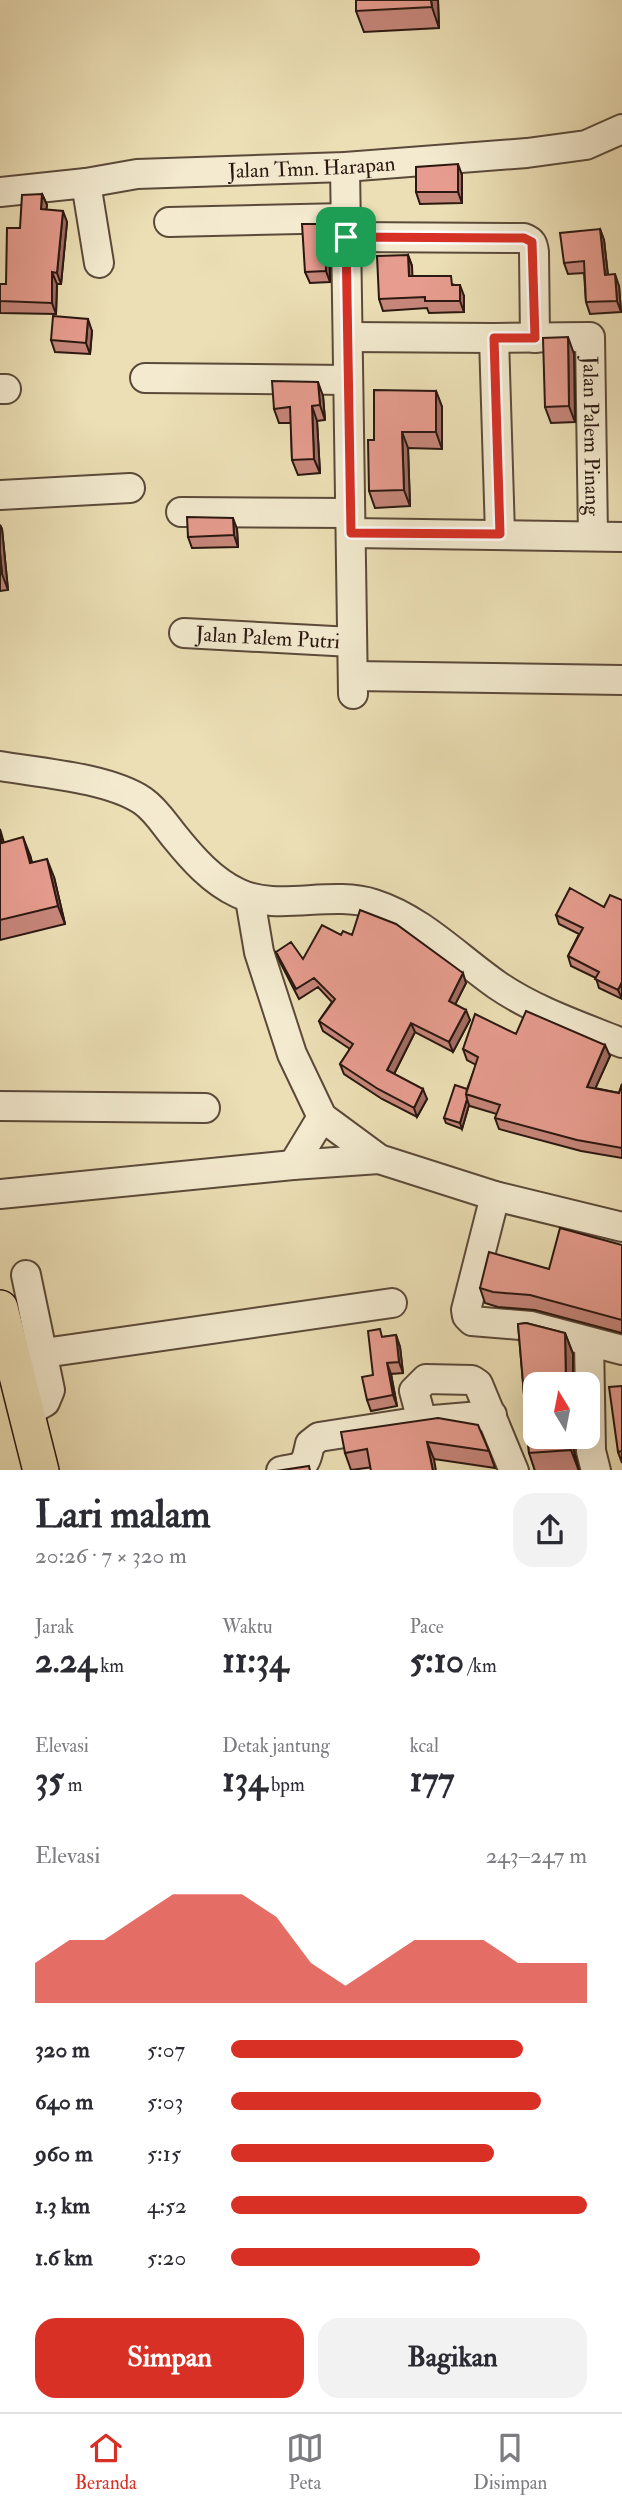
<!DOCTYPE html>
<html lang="id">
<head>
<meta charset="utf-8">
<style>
	body { margin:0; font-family:"IM FELL Double Pica",serif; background:#f2f2f3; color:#2b2b33; height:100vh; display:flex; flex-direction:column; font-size:26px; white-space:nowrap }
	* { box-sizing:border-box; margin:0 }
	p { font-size:23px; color:#7c7c81 }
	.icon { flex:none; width:38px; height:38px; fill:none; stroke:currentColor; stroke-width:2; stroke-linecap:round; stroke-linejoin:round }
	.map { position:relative; height:1470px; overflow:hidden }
	.sheet { display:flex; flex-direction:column; background:#fff; flex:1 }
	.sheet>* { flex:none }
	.needle { width:46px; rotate:350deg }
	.fabs { position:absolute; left:523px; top:1372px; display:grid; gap:14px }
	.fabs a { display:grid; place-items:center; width:77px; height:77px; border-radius:14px; background:#fff; box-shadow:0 7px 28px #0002; font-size:35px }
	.pin { position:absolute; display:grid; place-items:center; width:60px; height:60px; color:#fff; margin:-30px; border-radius:14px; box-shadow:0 4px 10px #0006 }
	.round { display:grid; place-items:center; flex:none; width:74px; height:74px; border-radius:21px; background:#f2f2f3 }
	.overview { display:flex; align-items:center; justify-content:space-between; height:119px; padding:0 35px }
	h1 { font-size:38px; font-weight:700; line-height:52px }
	.stats { display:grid; grid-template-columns:repeat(3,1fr); gap:10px; height:119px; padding:7px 35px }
	.stats div { display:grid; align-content:center }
	.stats b { font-size:35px; font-weight:700 }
	.stats small { font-size:19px; font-weight:400 }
	.stats p { font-size:19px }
	.chart { height:196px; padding:14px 35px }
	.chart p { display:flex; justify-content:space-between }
	.chart svg { width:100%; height:126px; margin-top:7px; fill:#d93025; opacity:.7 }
	.cta { display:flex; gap:14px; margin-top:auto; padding:14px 35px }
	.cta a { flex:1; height:80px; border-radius:21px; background:#d93025; color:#fff; font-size:28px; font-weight:700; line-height:80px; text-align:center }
	.cta a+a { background:#f2f2f3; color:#2b2b33 }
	ul { padding:0 35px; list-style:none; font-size:23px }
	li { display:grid; grid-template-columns:112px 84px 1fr; align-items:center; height:52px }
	li i { height:18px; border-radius:9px; background:#d93025 }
	.menu { display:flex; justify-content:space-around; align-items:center; height:98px; border-top:2px solid #e1e1e2; background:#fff; font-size:19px; color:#7c7c81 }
	.menu a { display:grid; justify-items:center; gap:4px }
	.menu .active { color:#d93025 }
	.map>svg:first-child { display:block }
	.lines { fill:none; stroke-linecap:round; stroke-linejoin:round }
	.minor-casing { stroke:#5b4a3a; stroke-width:32 }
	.major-casing { stroke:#2b1811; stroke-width:38 }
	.minor { stroke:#f3eacf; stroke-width:28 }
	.major { stroke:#ecdfb5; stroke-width:35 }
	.wall { fill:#c6867a; stroke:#2b1811; stroke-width:2 }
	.shaded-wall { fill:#a16d63; stroke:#2b1811; stroke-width:2 }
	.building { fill:#e69c8e; stroke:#2b1811; stroke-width:2 }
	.route-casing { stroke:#fff; stroke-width:14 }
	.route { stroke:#d93025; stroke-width:9 }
	.labels { text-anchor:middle; stroke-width:7; stroke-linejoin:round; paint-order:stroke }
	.street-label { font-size:21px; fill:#2b1811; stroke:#f3eacf }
</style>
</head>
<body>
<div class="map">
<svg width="622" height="1471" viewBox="0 0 622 1471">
	<rect width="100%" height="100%" fill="#ecdfb5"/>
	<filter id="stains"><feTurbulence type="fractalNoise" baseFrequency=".00286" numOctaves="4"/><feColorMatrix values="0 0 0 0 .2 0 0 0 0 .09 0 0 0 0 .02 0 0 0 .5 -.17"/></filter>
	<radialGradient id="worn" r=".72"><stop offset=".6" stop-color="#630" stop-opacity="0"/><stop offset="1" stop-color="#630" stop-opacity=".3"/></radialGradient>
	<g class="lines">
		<g class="minor-casing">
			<g id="minor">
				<path d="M345,167L353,694"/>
				<path d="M86,183L99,263"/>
				<path id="s1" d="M0,192L86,183L137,174L345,167L527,153L586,145L622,129"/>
				<path d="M169,222L346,218"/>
				<path d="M346,237L524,238C532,241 533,244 534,252L535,338"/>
				<path id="s2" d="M348,337L494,338L590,337L593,536"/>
				<path d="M494,338L500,534"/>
				<path d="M145,378L348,380"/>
				<path d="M0,389H6"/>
				<path d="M0,495L130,488"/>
				<path d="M181,512L350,513"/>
				<path d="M351,533L622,537"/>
				<path id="s3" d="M184,633L352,642"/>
				<path d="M353,676L622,680"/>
				<path d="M0,766C42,773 109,778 143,801C156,810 165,825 175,837C192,858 212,881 238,893C277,912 331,890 374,904C421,919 457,957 497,985C535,1011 580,1026 622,1043"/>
				<path d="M250,899L259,952L292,1054L322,1117L379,1159L495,1196L622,1227"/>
				<path d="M0,1106L205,1108"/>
				<path d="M293,1165L322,1117"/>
				<path d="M0,1194L293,1165L379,1159"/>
				<path d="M495,1196L466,1310L467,1316L472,1321L531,1326L622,1350"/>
				<path d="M26,1275L50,1390L45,1402L27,1412"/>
				<path d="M589,1342L591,1451L596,1471"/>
				<path d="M44,1353L392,1303"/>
				<path d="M422,1421L492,1415"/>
				<path d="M281,1471C304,1467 305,1467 310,1444L319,1437L422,1421L414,1391L426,1379L472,1380L478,1384L514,1471"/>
			</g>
		</g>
		<g class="major-casing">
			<path id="major" d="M0,1308L41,1471"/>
		</g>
		<use href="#minor" class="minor"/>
		<use href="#major" class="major"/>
	</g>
	<path class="wall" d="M356,0H438L439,28L364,32L356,11Z
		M462,175V203L420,204L416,192Z
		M42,194L47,205L46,210L67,222L61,284H57L56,314L0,313V284H6L20,228Z
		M600,229L604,240L608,275L619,286L621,312L590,314L586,302L584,273L568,274L564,263Z
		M329,235L330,282L310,283L305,272Z
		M408,255L412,266V276L455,285L464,296V312L429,313L427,308L383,311L379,299Z
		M92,331L90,354L55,352L51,340Z
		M574,354L575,422L551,423L545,407Z
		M436,391L442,407V449L408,448L410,506L375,508L369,491L374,440Z
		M323,396L325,420L317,421L320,473L298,475L292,460L291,423H279L274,409Z
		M0,525L2,529L8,590L0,591Z
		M237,529L238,547L192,548L188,537Z
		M0,829L4,843L30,855L32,863L54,877L65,924L0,940Z
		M604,907L622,999L599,988L596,978L571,966L568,956L579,934L559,924L556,915Z
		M341,935L466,983L455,1004L470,1020L453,1052L415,1032L394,1074L427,1099L417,1117L382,1099L344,1074L340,1064L350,1049L323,1031L319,1021L332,1002L318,987L299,999L280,962L276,952L303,959Z
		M516,1034L610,1056L595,1088L619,1093L622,1084V1158L581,1151L499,1129L495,1118L497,1114L470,1106L469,1105L462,1129L446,1123L444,1118L467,1089L476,1065L467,1060L463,1049Z
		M622,1245V1333L535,1310L498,1307L485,1303L480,1288L549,1269Z
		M526,1323L565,1333L573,1354V1384H536V1437H574V1451L579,1471H535L529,1453L518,1324Z
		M396,1335L400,1347L403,1373L391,1374L397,1406L371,1411L367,1400L383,1337Z
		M622,1386V1463L618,1452Z
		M438,1418L489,1451L495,1468L434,1459L351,1470L345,1453Z"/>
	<path class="shaded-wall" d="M431,0H438L439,28L432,7Z
		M458,164L462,175V203L458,192Z
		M42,194L47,205L45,221L41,209Z
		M63,211L67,222L61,284L57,273Z
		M325,224L329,235L330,282L326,271Z
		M600,229L604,240L609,286L605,275Z
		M408,255L412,266L413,288L409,276Z
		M52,272L57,284L56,314L52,303Z
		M615,274L619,286L621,312L617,301Z
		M460,285L464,296V312L460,301Z
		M88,319L92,331L90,354L86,343Z
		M568,337L574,354L575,422L569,406Z
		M318,382L323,396L325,420L320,405Z
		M436,391L442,407V449L436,432Z
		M312,406L317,421L320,473L314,459Z
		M402,432L408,448L410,506L404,490Z
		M233,518L237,529L238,547L234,535Z
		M0,525L2,529L8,590L2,574L0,553Z
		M23,837L30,855L37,881L30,863Z
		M47,859L54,877L65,924L58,906Z
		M463,973L466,983L452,1011L449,1001Z
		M622,982V999L618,990Z
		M466,1010L470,1020L453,1052L449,1042Z
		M411,1023L415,1032L391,1080L387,1070Z
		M605,1045L610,1056L591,1098L587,1087Z
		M423,1089L427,1099L417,1117L414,1108Z
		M467,1099L469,1105L462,1129L460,1123Z
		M565,1333L573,1354V1384H566Z
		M396,1335L400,1347L403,1373L399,1362Z
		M387,1363L391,1374L397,1406L393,1395Z
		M568,1437H574V1451L579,1471L571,1450Z
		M427,1442L434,1459L436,1471H433Z"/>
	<path class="building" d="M356,0H431L432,7L356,11Z
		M458,164V192H416V167Z
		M42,194L41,209L63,211L57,273L52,272V303L0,301V284H6L7,228H20L22,195Z
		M302,224H325L326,271L305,272Z
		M600,229L605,275L615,274L617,301L586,302L584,261L564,263L560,233Z
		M408,255L409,276H451L452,285H460V301H425V297L379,299L377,256Z
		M53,316L88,319L86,343L51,340Z
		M568,337L569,406L545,407L543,338Z
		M272,381L318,382L320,405L312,406L314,459L292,460L290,407L274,409Z
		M374,390L436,391V432H402L404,490L369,491L368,440H374Z
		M187,517L233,518L234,535L188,537Z
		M0,553L2,574H0Z
		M0,835L2,843L23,837L30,863L47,859L58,906L0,920Z
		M570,888L604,907L610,895L622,900V982L618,990L595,979L599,972L568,956L583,928L556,915Z
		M360,910L396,924L463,973L449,1001L466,1010L449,1042L411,1023L387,1070L423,1089L414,1108L378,1089L340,1064L353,1044L319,1021L335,999L314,978L296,989L276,952L291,942L303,959L322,925L341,935L343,931L352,935Z
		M526,1011L605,1045L587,1087L619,1093L622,1084V1148L577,1140L495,1118L500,1105L466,1094L478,1057L463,1049L475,1014L516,1034Z
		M455,1085L467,1089L466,1094L467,1099L460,1123L444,1118Z
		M560,1228L622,1245V1320L530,1295L493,1292L480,1288L489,1252L549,1269Z
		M526,1323L565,1333L566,1384H536V1437H568L571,1450L529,1453L518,1324Z
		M380,1329L382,1337L396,1335L399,1362L387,1363L393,1395L367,1400L362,1377L373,1375L368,1331Z
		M622,1386V1451L618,1452L609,1387Z
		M438,1418L478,1425L489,1451L427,1442L433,1471H371L367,1449L345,1453L341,1432Z
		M309,1466L310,1471H276Z"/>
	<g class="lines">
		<g class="route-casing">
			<path id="route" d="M346,237L524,238L532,242L535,338H494L500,534L351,533Z"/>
		</g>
		<use href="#route" class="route"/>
	</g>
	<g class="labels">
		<g class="street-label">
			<text dy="7" stroke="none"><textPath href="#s1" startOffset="313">Jalan Tmn. Harapan</textPath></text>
			<text dy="7" stroke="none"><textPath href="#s2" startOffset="341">Jalan Palem Pinang</textPath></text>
			<text dy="7" stroke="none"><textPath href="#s3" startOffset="84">Jalan Palem Putri</textPath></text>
		</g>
	</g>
	<rect width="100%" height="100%" filter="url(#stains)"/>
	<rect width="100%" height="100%" fill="url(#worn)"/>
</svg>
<div class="fabs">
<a><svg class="needle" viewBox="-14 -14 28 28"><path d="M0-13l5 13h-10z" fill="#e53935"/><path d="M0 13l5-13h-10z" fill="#7c7c81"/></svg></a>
</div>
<div class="pin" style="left:346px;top:237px;background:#1e9e55"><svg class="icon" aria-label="arrive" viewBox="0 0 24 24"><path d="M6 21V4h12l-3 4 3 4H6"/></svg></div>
</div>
<section class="sheet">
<div class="overview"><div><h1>Lari malam</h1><p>20:26 · 7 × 320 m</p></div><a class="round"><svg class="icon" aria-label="share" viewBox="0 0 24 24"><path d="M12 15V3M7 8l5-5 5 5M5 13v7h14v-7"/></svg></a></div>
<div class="stats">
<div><p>Jarak</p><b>2.24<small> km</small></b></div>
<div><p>Waktu</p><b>11:34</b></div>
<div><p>Pace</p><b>5:10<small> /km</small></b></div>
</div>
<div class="stats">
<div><p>Elevasi</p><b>35<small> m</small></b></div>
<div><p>Detak jantung</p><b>134<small> bpm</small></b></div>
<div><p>kcal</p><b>177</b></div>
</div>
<div class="chart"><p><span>Elevasi</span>243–247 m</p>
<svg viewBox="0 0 160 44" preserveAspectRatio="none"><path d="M0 44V30L10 22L20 22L30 14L40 6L50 6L60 6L70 14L80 30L90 38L100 30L110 22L120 22L130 22L140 30L150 30L160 30V44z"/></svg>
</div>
<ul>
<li><b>320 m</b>5:07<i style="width:82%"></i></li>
<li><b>640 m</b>5:03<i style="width:87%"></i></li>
<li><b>960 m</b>5:15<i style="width:74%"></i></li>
<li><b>1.3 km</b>4:52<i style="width:100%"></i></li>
<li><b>1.6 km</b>5:20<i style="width:70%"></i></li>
</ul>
<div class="cta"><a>Simpan</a><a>Bagikan</a></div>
</section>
<nav class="menu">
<a class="active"><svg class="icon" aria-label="home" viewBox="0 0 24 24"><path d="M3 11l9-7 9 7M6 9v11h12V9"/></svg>Beranda</a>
<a><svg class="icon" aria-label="map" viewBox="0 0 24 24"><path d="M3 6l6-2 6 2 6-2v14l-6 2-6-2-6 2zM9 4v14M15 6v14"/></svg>Peta</a>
<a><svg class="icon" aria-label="saved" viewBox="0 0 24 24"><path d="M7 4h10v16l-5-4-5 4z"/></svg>Disimpan</a>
</nav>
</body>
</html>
